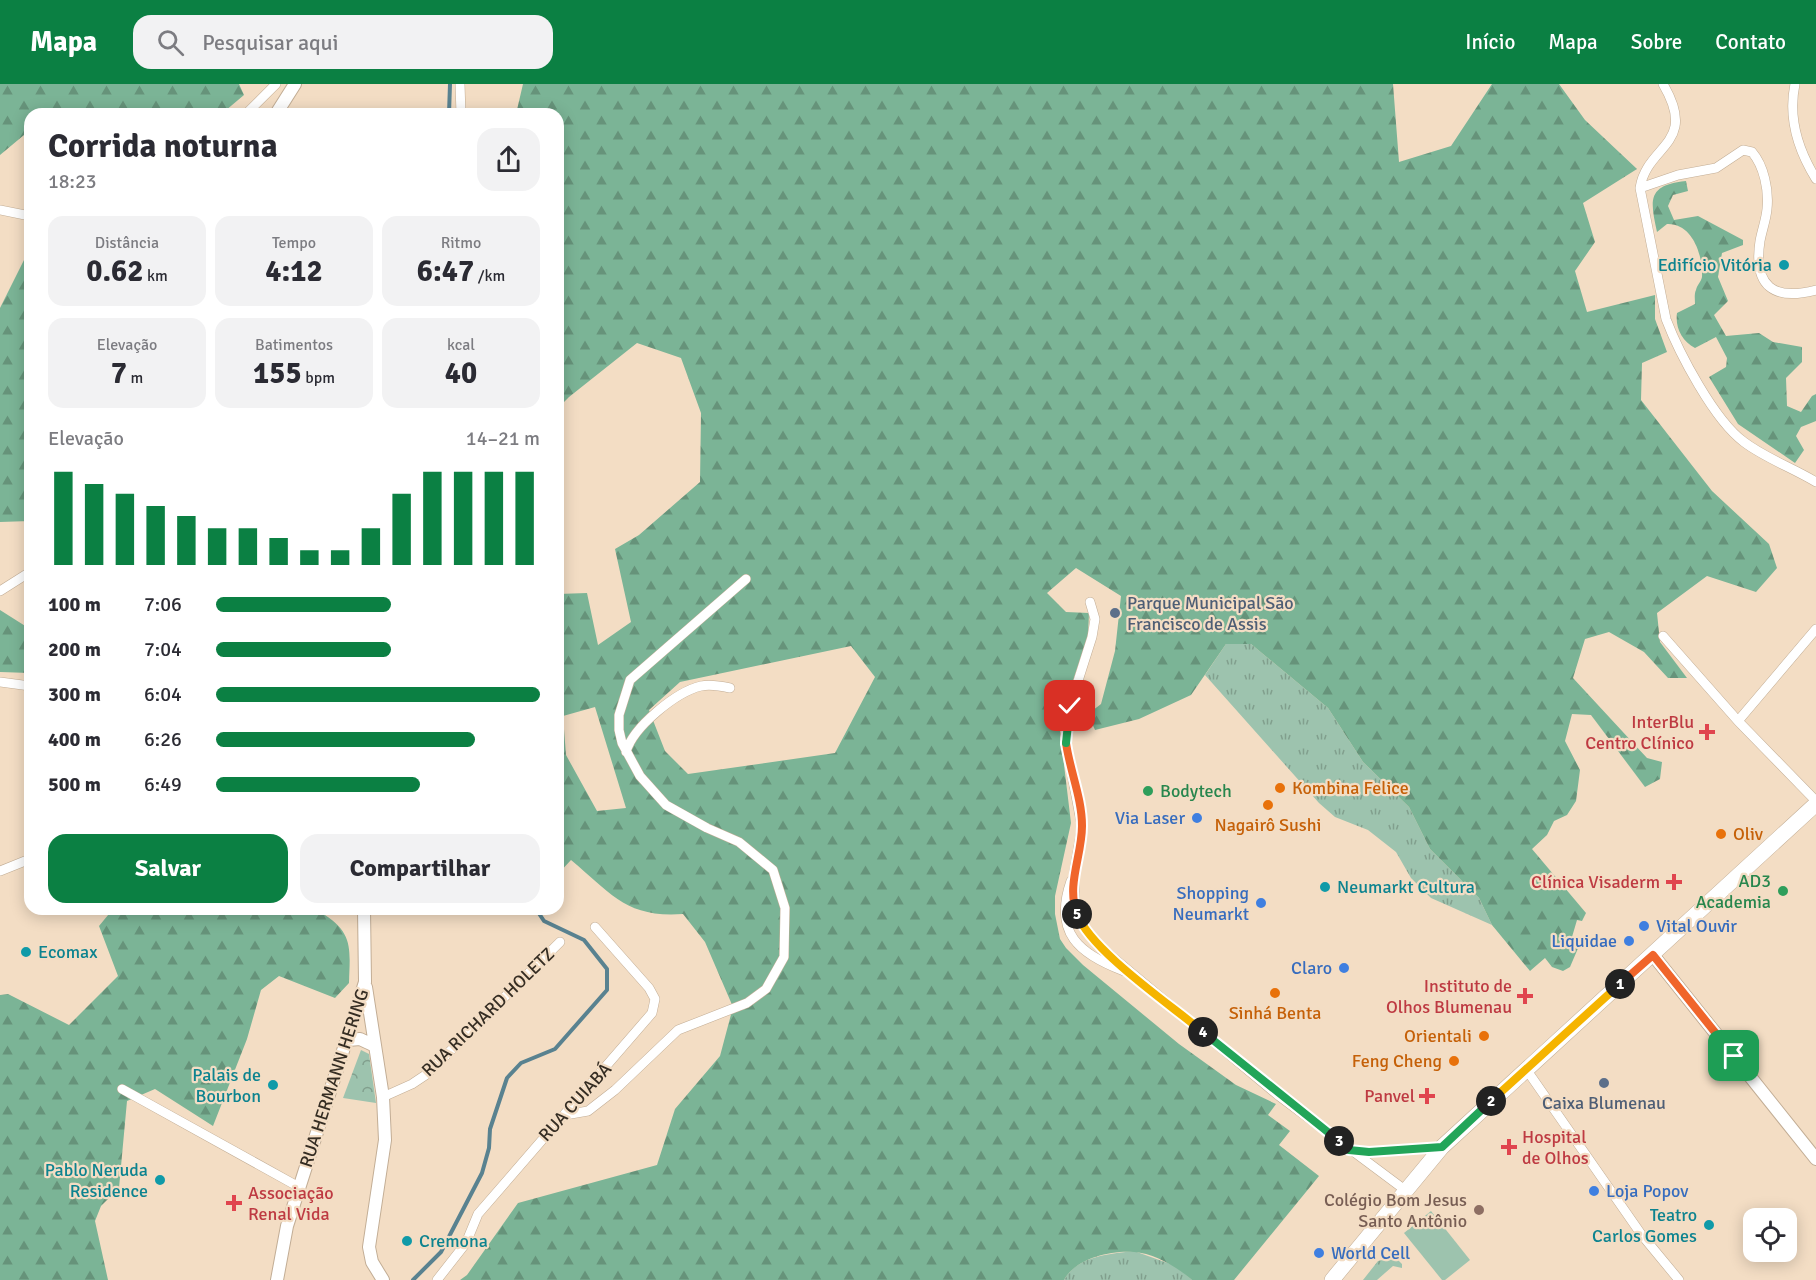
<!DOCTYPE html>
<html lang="pt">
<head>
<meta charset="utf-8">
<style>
	body { margin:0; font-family:Signika,sans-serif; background:#f2f2f3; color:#2b2b33; height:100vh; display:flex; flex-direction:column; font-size:22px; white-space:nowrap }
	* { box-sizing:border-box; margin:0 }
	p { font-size:20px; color:#7c7c81 }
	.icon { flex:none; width:33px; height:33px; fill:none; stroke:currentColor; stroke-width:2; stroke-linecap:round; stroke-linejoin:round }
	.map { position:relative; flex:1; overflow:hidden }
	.sheet { position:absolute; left:24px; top:24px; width:540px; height:807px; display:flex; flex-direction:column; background:#fff; border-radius:18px; box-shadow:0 3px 15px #0003 }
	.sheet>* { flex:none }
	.tools { position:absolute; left:1743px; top:1124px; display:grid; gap:12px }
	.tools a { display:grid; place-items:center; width:54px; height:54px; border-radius:12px; background:#fff; box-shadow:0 3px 15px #0003; font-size:30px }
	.pin { position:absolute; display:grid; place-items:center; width:51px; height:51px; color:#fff; margin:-26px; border-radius:12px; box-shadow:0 3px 9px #0006 }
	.km { position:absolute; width:30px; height:30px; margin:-15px; border-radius:50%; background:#222; color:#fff; font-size:16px; line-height:30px; text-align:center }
	.round { display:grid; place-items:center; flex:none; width:63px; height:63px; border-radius:18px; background:#f2f2f3 }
	.overview { display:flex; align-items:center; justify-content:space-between; height:102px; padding:0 24px }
	h1 { font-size:33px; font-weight:700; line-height:45px }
	.stats { display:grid; grid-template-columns:repeat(3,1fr); gap:9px; height:102px; padding:6px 24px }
	.stats div { display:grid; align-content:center; border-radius:15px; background:#f2f2f3; text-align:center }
	.stats b { font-size:30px; font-weight:700 }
	.stats small { font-size:16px; font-weight:400 }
	.stats p { font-size:16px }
	.chart { height:168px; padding:12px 24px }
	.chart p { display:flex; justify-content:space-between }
	.chart svg { width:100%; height:108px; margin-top:6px; stroke:#0b8043; stroke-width:6 }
	.button { display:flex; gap:12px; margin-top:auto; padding:12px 24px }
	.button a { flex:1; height:69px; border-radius:18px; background:#0b8043; color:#fff; font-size:24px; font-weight:700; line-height:69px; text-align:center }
	.button a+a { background:#f2f2f3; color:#2b2b33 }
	ul { padding:0 24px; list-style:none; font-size:20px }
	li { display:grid; grid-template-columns:96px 72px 1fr; align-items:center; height:45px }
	li i { height:15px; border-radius:8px; background:#0b8043 }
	header { display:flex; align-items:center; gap:36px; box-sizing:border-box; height:84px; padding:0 30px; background:#0b8043; color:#fff }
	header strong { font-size:28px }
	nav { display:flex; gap:33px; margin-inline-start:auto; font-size:21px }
	.search { width:420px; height:54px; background:#f2f2f3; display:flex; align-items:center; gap:15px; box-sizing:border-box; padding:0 21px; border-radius:18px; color:#7c7c81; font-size:22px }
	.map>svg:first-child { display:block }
	.grass { fill:url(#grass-tufts) }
	.forest { fill:url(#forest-firs); fill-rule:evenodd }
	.park { fill:url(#park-crowns) }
	.pitch { fill:#9dc3ae }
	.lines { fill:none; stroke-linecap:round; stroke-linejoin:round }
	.stream { stroke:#598290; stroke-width:4 }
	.minor-casing { stroke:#c2ad95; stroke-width:10 }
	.tertiary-casing { stroke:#c2ad95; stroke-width:14 }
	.primary-casing { stroke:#c2ad95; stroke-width:16 }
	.minor { stroke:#fff; stroke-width:9 }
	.tertiary { stroke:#fff; stroke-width:12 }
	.primary { stroke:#fff; stroke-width:15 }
	.split-1-casing { stroke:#fff; stroke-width:12 }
	.split-2-casing { stroke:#fff; stroke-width:12 }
	.split-3-casing { stroke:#fff; stroke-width:12 }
	.split-4-casing { stroke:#fff; stroke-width:12 }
	.split-5-casing { stroke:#fff; stroke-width:12 }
	.split-6-casing { stroke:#fff; stroke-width:12 }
	.split-7-casing { stroke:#fff; stroke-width:12 }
	.split-1 { stroke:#f0652b; stroke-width:8 }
	.split-2 { stroke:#f5b400; stroke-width:8 }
	.split-3 { stroke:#22a559; stroke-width:8 }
	.split-4 { stroke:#22a559; stroke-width:8 }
	.split-5 { stroke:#f5b400; stroke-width:8 }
	.split-6 { stroke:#f0652b; stroke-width:8 }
	.split-7 { stroke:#22a559; stroke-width:8 }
	.culture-dot { fill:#0f9aa8; stroke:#f3ddc4; stroke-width:2 }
	.service-dot { fill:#5c6f8a; stroke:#f3ddc4; stroke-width:2 }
	.health-dot { fill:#e0444e; stroke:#f3ddc4; stroke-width:2 }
	.food-dot { fill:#e8710a; stroke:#f3ddc4; stroke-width:2 }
	.leisure-dot { fill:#2e9e5b; stroke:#f3ddc4; stroke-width:2 }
	.shop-dot { fill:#3f7fe0; stroke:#f3ddc4; stroke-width:2 }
	.education-dot { fill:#8d6e63; stroke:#f3ddc4; stroke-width:2 }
	.labels { text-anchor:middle; stroke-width:4.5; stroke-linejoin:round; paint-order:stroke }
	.culture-label { font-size:18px; fill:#0d838f; stroke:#f3ddc4; text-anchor:end }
	.service-label { font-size:18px; fill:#4e5e75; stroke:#f3ddc4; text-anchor:start }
	.health-label { font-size:18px; fill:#be3a42; stroke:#f3ddc4; text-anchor:end }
	.food-label { font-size:18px; fill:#c56008; stroke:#f3ddc4; text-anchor:start }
	.leisure-label { font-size:18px; fill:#27864d; stroke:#f3ddc4; text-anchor:start }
	.shop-label { font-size:18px; fill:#366cbe; stroke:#f3ddc4; text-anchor:end }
	.street-label { font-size:18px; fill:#352d23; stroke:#f3ddc4 }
	.education-label { font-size:18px; fill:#785e54; stroke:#f3ddc4; text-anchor:end }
</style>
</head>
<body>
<header>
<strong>Mapa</strong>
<div class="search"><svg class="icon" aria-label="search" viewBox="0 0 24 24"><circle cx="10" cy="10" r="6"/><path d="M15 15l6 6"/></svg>Pesquisar aqui</div>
<nav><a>Início</a><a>Mapa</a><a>Sobre</a><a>Contato</a></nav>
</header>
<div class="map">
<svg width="1816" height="1196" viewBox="0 0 1816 1196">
	<defs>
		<pattern id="grass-tufts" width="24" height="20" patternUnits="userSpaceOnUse" patternTransform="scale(1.5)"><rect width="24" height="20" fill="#9dc3ae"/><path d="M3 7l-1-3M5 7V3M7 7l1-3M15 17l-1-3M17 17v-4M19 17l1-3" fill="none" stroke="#819f8d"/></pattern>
		<pattern id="forest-firs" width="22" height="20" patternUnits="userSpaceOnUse" patternTransform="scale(1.5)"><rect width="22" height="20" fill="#7bb496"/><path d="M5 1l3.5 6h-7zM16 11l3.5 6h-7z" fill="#66937a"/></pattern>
		<pattern id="park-crowns" width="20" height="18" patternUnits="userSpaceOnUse" patternTransform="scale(1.5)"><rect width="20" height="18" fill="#9dc3ae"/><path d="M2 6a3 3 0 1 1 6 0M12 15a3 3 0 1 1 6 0" fill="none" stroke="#819f8d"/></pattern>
	</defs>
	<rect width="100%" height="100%" fill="#f3ddc4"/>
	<path class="grass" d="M1226,560H1251L1328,624L1363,678L1409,723L1430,765L1479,814L1492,841L1431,814L1411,794L1396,768L1368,746L1335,733L1319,719L1205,591Z
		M1134,1167L1176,1182L1192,1196H1064C1077,1172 1109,1170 1134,1167Z
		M1395,1173L1402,1180V1184L1393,1182L1377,1196H1363L1378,1177Z"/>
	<path class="forest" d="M0,0H239L244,11L225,27L226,30H30V46L0,71Z
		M523,0H1393L1399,78L1451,62L1492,0H1559L1585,36L1637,85L1583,119L1595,158L1575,187L1587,228L1655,211V235L1667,268L1642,279L1641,316L1712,407L1769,460L1777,484L1756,508L1707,492L1657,529L1660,558L1687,594H1668L1644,568L1609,548L1585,555L1573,594L1647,674L1662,678L1660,695L1645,703L1591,631L1572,630L1565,657L1580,686L1576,717L1567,731L1554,737L1547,751L1532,765L1586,829L1582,837L1577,836L1572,853L1579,862L1570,883L1563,887L1552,883L1545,874L1530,887L1492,841L1479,814L1430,765L1409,723L1363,678L1328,624L1251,560H1226L1191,611L1139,635L1095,646L1088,630L1101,620L1115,567L1121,512L1076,484L1047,509L1066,528L1089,529L1088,552L1059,639L1071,739L1055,812V830L1060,855L1066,864L1083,881L1179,960L1236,1001L1276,1020L1268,1031L1290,1047L1279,1061L1319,1092L1234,1196H1192C1177,1183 1154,1169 1134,1168C1110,1166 1075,1175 1064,1196H460L467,1191L518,1119L657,1081L675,1025L720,972L733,923L705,858L683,830C626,834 612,810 571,776L558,790V510L587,509L598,561L631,538L615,465L639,451L700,398L701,329L681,274L637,259L569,313L558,324V30H516ZM851,562L875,593L835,669L688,690L665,667L649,626L680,598ZM595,623L626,724L597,727L566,671L563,632Z
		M1686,97L1688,107L1673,111L1668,122L1674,136L1698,132L1743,156V161L1722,169L1718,193L1728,217L1714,231L1726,252L1759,249L1773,258L1802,263V278L1786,294L1787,322L1801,328L1812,312L1816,310V337L1801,343L1796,352L1804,366L1795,379L1738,340L1709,293L1726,283L1727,274L1716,253L1695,264C1682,257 1675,244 1677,229L1695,220C1695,216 1694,210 1696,206C1697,201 1701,198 1702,193C1703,170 1692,139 1667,140L1657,148C1650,116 1647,101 1686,97Z
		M30,164V437L0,438V224Z
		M0,526L30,545V589L0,588Z
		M113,825H320V828C354,848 350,864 349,899L335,914L279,892L261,906L247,955L213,1042L155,1005L127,1017L119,1104L101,1122L95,1137L108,1196H0V911L8,910L69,941L118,892L99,842Z"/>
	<path class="park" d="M361,966L369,970L376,1019L343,1014Z"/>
	<path class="pitch" d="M1431,1127L1470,1176L1445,1196H1442L1404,1149Z"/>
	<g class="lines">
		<path class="stream" d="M449,30L450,0
			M413,1196L441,1168L482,1089L489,1064L490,1045L507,994L521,979L555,965L607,906V885L584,856L544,837L536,825"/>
		<g class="minor-casing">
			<path id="minor" d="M460,0L461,30
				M1663,0C1699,61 1647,60 1640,104L1666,235C1679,269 1714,336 1744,358C1765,374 1793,384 1816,398
				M1795,0C1788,33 1798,66 1816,95
				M246,30L276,0
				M1640,104L1678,91L1716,84L1743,66L1752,68C1764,82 1769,106 1767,125C1766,136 1762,146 1760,157C1753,203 1774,217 1816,206
				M0,126L30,132
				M0,507L30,488
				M1090,518L1095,535L1092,553L1070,622L1065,654L1082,743L1074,789L1075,824L1081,839L1098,861L1279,1012L1405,1106
				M1663,552L1738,637L1816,717
				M0,598L30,602
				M1738,637L1816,545
				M626,668C633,643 676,608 701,602C710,600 721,602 730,604
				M0,787L30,775
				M1071,797C1053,849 1079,870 1124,887
				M1526,985L1641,1150L1679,1196
				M122,1005L299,1103
				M383,1013L412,1000L427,990L560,858
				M565,1031L588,1027L615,1006L678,946L747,919L766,905L784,873L785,824L773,786L739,758L707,744L666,721L640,692L622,659L619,646V631L630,596L746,495
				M1351,1066L1369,1068L1442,1063
				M437,1196L466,1159L478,1130L652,929L655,915L649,904L595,843"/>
		</g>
		<g class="tertiary-casing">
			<path id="tertiary" d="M276,30L295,0
				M1653,871L1816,1075
				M366,903L383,1013L385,1056L369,1163L372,1178L383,1196
				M348,956L360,955L375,962
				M277,1196L287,1142L365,898L364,825"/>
		</g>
		<g class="primary-casing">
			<path id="primary" d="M1332,1196L1442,1063L1816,720"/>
		</g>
		<use href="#minor" class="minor"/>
		<use href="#tertiary" class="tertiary"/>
		<use href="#primary" class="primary"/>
	</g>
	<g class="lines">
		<g class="split-1-casing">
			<path id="split-1" d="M1620,900L1653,871L1734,972"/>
		</g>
		<g class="split-2-casing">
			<path id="split-2" d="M1491,1017L1620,900"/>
		</g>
		<g class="split-3-casing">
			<path id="split-3" d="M1339,1057L1349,1066L1369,1068L1442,1063L1491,1017"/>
		</g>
		<g class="split-4-casing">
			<path id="split-4" d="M1203,948L1339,1057"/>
		</g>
		<g class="split-5-casing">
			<path id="split-5" d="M1077,830C1091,867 1171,921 1203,948"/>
		</g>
		<g class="split-6-casing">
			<path id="split-6" d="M1066,659C1070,687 1082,714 1082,742C1082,772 1066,801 1077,830"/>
		</g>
		<g class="split-7-casing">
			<path id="split-7" d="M1066,659L1070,622"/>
		</g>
		<use href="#split-1" class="split-1"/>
		<use href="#split-2" class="split-2"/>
		<use href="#split-3" class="split-3"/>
		<use href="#split-4" class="split-4"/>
		<use href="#split-5" class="split-5"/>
		<use href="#split-6" class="split-6"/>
		<use href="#split-7" class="split-7"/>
	</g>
	<g class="culture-dot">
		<circle cx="1784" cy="181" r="6"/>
		<circle cx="1325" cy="803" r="6"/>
		<circle cx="26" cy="868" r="6"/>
		<circle cx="273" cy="1001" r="6"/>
		<circle cx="160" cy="1096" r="6"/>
		<circle cx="1709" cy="1141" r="6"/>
		<circle cx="407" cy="1157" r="6"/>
	</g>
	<g class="service-dot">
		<circle cx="1115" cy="529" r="6"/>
		<circle cx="1604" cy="999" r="6"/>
	</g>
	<g class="health-dot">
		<path d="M1704 639h6v6h6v6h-6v6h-6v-6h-6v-6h6z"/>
		<path d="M1671 789h6v6h6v6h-6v6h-6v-6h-6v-6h6z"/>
		<path d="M1522 903h6v6h6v6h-6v6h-6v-6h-6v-6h6z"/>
		<path d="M1424 1003h6v6h6v6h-6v6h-6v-6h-6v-6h6z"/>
		<path d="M1506 1054h6v6h6v6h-6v6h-6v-6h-6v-6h6z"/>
		<path d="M231 1110h6v6h6v6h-6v6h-6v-6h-6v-6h6z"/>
	</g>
	<g class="food-dot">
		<circle cx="1280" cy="704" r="6"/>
		<circle cx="1268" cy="721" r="6"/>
		<circle cx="1721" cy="750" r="6"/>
		<circle cx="1275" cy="909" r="6"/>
		<circle cx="1484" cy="952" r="6"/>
		<circle cx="1454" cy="977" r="6"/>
	</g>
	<g class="leisure-dot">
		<circle cx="1148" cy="707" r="6"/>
		<circle cx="1783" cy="807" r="6"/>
	</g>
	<g class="shop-dot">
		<circle cx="1197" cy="734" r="6"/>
		<circle cx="1261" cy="819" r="6"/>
		<circle cx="1644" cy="842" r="6"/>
		<circle cx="1629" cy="857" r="6"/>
		<circle cx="1344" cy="884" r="6"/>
		<circle cx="1594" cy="1107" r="6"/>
		<circle cx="1319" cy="1169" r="6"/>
	</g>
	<circle class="education-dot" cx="1479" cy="1126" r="6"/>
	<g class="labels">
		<g class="culture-label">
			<text x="1772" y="187">Edifício Vitória</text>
			<text x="1337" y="809" text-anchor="start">Neumarkt Cultura</text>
			<text x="38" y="874" text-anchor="start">Ecomax</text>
			<text x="261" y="997">Palais de<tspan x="261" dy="21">Bourbon</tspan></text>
			<text x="148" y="1092">Pablo Neruda<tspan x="148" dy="21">Residence</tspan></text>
			<text x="1697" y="1137">Teatro<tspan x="1697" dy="21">Carlos Gomes</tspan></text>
			<text x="419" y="1163" text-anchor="start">Cremona</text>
		</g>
		<g class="service-label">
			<text x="1127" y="525">Parque Municipal São<tspan x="1127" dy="21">Francisco de Assis</tspan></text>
			<text x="1604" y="1025" text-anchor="middle">Caixa Blumenau</text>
		</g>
		<g class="health-label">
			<text x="1694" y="644">InterBlu<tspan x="1694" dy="21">Centro Clínico</tspan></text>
			<text x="1660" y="804">Clínica Visaderm</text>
			<text x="1512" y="908">Instituto de<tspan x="1512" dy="21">Olhos Blumenau</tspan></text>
			<text x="1415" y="1018">Panvel</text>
			<text x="1522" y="1059" text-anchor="start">Hospital<tspan x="1522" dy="21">de Olhos</tspan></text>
			<text x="248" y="1115" text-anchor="start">Associação<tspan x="248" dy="21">Renal Vida</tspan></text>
		</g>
		<g class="food-label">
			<text x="1292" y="710">Kombina Felice</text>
			<text x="1268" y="747" text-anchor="middle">Nagairô Sushi</text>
			<text x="1733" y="756">Oliv</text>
			<text x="1275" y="935" text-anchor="middle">Sinhá Benta</text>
			<text x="1472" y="958" text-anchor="end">Orientali</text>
			<text x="1442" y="983" text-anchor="end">Feng Cheng</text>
		</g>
		<g class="leisure-label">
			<text x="1160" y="713">Bodytech</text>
			<text x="1771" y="803" text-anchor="end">AD3<tspan x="1771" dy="21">Academia</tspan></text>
		</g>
		<g class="shop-label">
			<text x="1185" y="740">Via Laser</text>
			<text x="1249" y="815">Shopping<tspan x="1249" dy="21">Neumarkt</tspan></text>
			<text x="1656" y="848" text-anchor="start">Vital Ouvir</text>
			<text x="1617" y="863">Liquidae</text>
			<text x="1332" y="890">Claro</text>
			<text x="1606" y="1113" text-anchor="start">Loja Popov</text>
			<text x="1331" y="1175" text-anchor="start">World Cell</text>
		</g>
		<g class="street-label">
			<text transform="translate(488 928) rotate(-44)" y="6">RUA RICHARD HOLETZ</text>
			<text transform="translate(334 994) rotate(-72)" y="6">RUA HERMANN HERING</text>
			<text transform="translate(575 1018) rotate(-48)" y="6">RUA CUIABÁ</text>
		</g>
		<g class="education-label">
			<text x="1467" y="1122">Colégio Bom Jesus<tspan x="1467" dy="21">Santo Antônio</tspan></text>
		</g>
	</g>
</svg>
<div class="tools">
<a><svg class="icon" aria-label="locate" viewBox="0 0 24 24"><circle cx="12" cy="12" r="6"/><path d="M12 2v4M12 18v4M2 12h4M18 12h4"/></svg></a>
</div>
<div class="pin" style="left:1734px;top:972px;background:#1e9e55"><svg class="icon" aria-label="arrive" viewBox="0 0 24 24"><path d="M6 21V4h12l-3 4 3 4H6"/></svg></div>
<div class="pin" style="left:1070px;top:622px;background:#d93025"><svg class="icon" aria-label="check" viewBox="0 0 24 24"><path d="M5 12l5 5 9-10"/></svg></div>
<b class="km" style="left:1620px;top:900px">1</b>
<b class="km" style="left:1491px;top:1017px">2</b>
<b class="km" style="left:1339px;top:1057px">3</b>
<b class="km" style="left:1203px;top:948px">4</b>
<b class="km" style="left:1077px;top:830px">5</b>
<section class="sheet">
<div class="overview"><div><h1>Corrida noturna</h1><p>18:23</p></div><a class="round"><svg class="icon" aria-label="share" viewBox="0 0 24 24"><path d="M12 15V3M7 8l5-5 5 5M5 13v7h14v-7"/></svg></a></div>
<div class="stats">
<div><p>Distância</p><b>0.62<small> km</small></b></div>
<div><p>Tempo</p><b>4:12</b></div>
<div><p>Ritmo</p><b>6:47<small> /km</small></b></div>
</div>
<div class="stats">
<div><p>Elevação</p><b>7<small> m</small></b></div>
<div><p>Batimentos</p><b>155<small> bpm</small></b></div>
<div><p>kcal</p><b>40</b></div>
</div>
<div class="chart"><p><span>Elevação</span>14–21 m</p>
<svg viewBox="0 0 160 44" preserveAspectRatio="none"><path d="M5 44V6M15 44V11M25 44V15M35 44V20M45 44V24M55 44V29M65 44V29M75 44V33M85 44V38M95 44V38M105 44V29M115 44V15M125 44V6M135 44V6M145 44V6M155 44V6"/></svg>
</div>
<ul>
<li><b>100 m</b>7:06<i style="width:54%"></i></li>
<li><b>200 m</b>7:04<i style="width:54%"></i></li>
<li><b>300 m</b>6:04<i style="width:100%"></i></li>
<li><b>400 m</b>6:26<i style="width:80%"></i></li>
<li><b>500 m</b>6:49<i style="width:63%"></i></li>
</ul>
<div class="button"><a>Salvar</a><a>Compartilhar</a></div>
</section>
</div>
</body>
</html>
